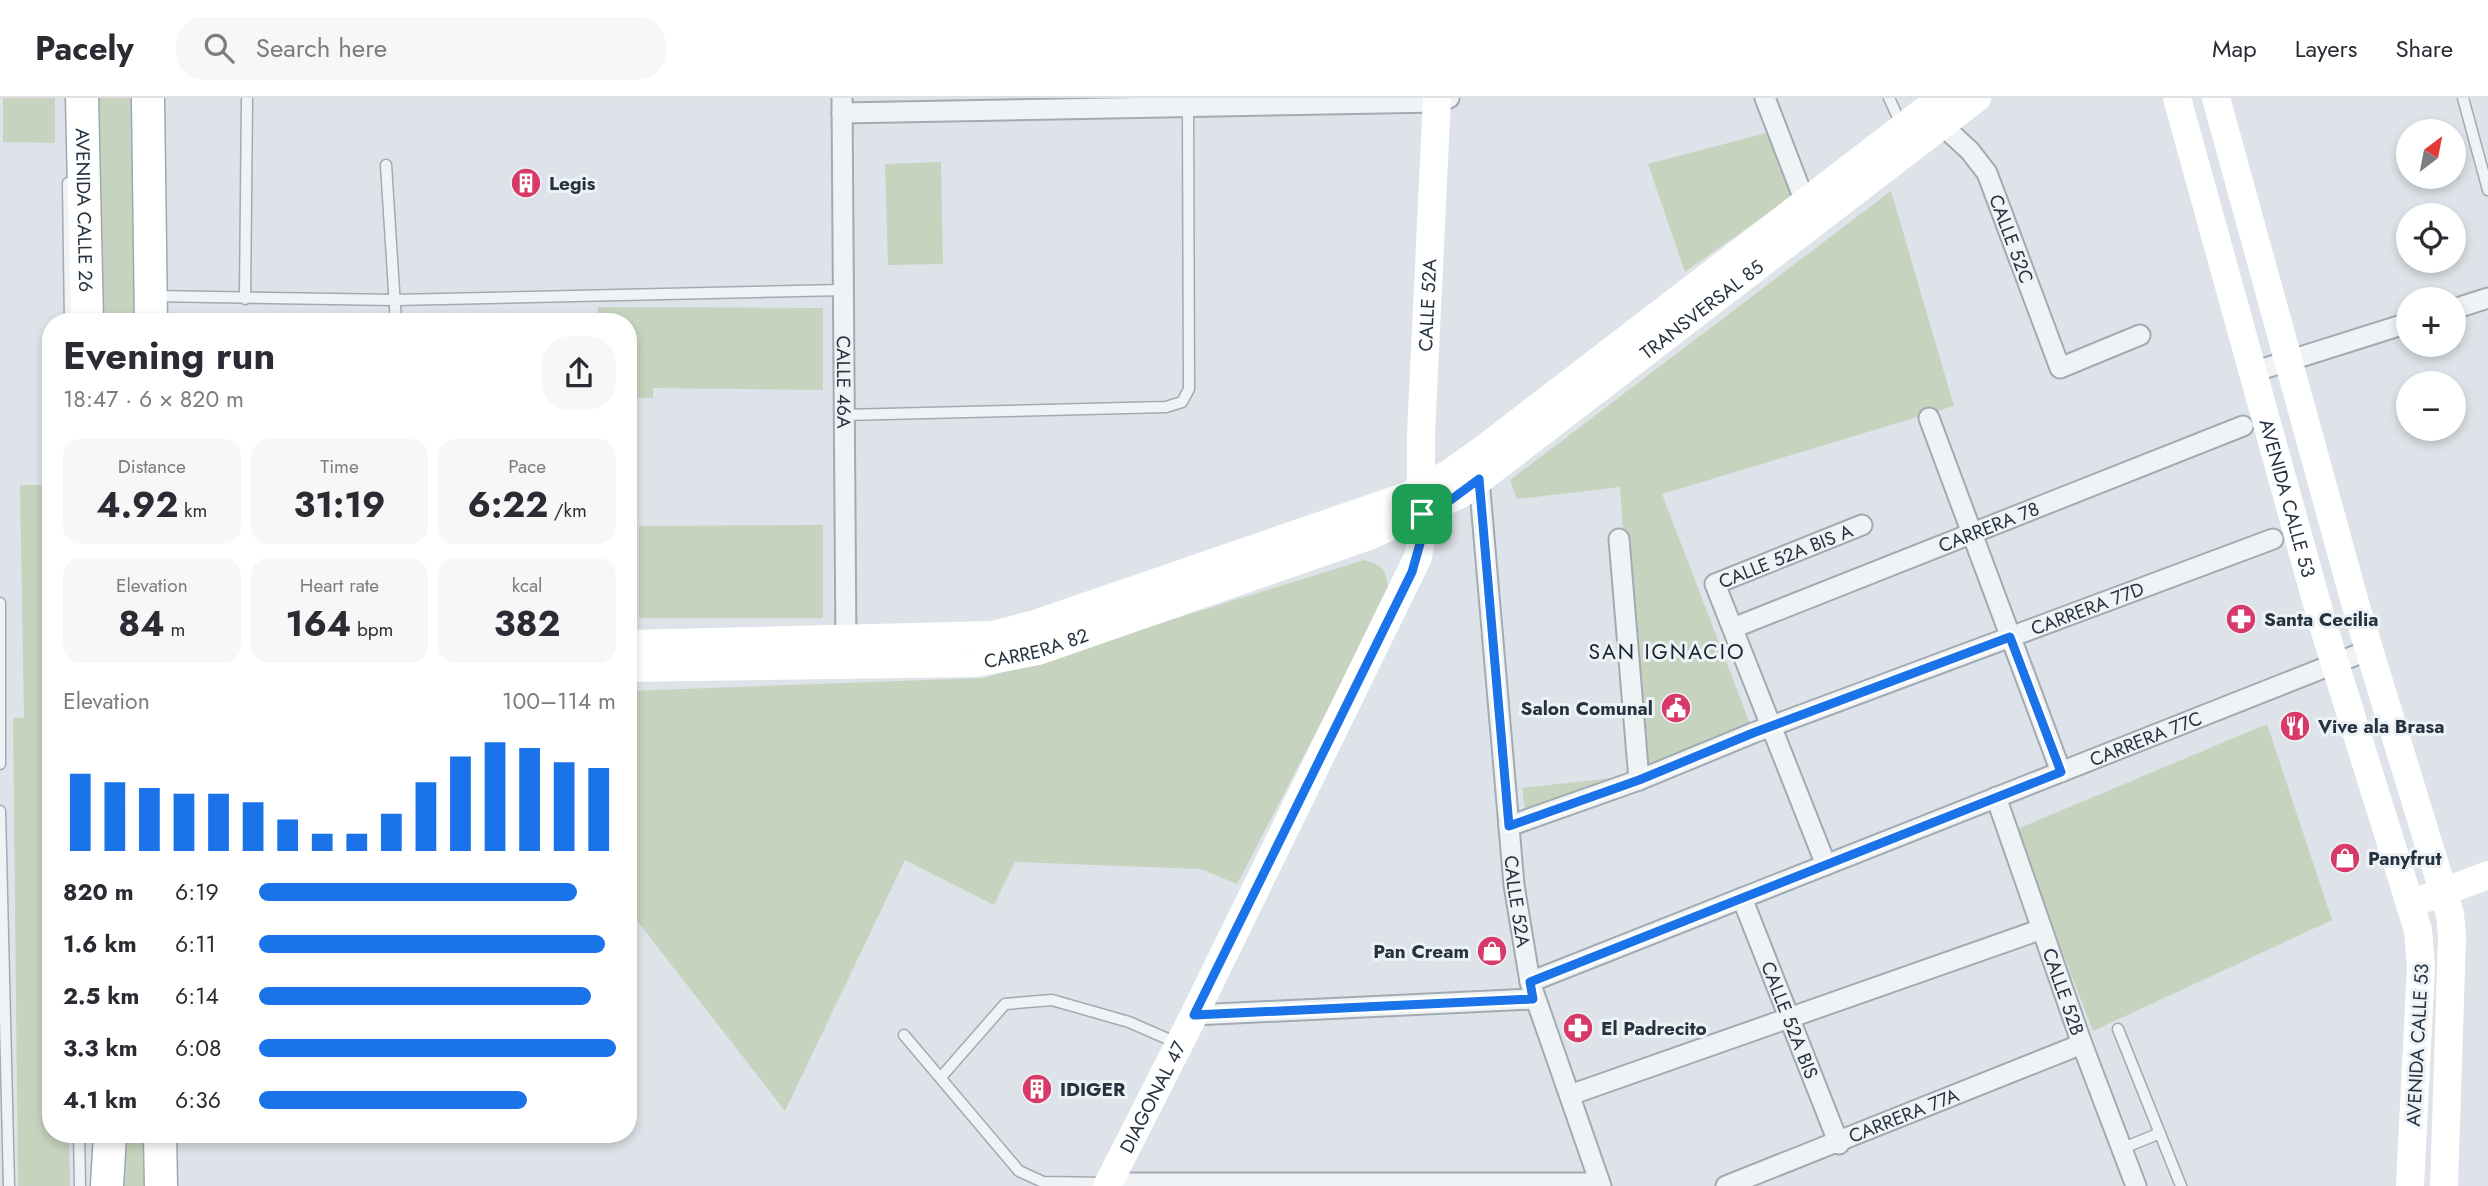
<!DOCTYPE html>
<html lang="en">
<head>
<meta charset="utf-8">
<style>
	body { margin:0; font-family:Jost,sans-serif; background:#f7f7f7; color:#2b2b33; height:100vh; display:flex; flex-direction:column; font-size:26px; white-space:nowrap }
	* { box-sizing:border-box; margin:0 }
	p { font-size:23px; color:#7c7c81 }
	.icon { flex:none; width:38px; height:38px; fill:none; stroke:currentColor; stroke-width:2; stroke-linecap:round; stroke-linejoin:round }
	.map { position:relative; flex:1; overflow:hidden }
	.details { position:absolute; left:42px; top:215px; width:595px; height:830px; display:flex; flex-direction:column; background:#fff; border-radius:28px; box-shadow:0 4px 10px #0003 }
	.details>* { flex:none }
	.needle { width:46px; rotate:32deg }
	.fabs { position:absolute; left:2396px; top:21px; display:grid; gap:14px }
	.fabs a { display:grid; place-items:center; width:70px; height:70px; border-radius:50%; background:#fff; box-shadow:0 4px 10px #0003; font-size:35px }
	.pin { position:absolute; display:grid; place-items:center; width:60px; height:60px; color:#fff; margin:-30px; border-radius:14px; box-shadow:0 4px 10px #0006 }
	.round { display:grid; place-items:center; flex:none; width:74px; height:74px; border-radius:28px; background:#f7f7f7 }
	.head { display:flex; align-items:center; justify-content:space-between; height:119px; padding:0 21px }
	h1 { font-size:38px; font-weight:700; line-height:52px }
	.figures { display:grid; grid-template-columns:repeat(3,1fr); gap:10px; height:119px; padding:7px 21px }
	.figures div { display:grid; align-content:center; border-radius:18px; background:#f7f7f7; text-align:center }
	.figures b { font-size:35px; font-weight:700 }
	.figures small { font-size:19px; font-weight:400 }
	.figures p { font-size:19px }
	.chart { height:196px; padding:14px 21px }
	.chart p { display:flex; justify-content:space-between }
	.chart svg { width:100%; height:126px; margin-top:7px; stroke:#1a73e8; stroke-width:6 }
	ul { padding:0 21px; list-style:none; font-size:23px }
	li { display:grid; grid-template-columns:112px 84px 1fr; align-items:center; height:52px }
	li i { height:18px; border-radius:9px; background:#1a73e8 }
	header { display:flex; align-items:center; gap:42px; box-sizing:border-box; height:98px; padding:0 35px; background:#fff; border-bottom:2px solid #e1e1e2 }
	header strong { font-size:33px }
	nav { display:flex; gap:38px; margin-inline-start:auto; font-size:24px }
	.search { width:490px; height:63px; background:#f7f7f7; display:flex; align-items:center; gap:18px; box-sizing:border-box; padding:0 24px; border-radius:28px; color:#7c7c81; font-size:26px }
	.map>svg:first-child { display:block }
	.green { fill:#c6d3be }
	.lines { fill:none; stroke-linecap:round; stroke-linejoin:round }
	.lane-casing { stroke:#a2abb2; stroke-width:13 }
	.street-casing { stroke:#a2abb2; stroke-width:23 }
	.primary-casing { stroke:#9ca9b5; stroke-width:35 }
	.lane { stroke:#f0f3f6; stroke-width:10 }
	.street { stroke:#f0f3f6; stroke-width:19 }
	.secondary { stroke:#fff; stroke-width:28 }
	.primary { stroke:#fff; stroke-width:32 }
	.route-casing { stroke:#fff; stroke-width:14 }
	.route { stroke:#1a73e8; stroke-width:9 }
	.labels { text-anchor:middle; stroke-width:6; stroke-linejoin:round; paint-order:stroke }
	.poi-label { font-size:19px; font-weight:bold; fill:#263340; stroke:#edf2f6; text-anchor:start }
	.street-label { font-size:19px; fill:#263340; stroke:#edf2f6 }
	.neighbourhood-label { font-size:21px; letter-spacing:2px; fill:#182430; stroke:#edf2f6 }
</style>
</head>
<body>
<header>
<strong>Pacely</strong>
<div class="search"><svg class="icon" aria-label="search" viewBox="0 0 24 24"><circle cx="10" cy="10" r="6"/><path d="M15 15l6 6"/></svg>Search here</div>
<nav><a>Map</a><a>Layers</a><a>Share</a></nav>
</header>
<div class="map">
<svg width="2488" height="1088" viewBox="0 0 2488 1088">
	<rect width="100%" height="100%" fill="#dde3e8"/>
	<path class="green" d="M3,0H55V45L3,44Z
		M97,0H131L135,224H101Z
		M1770,34L1795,96L1685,174L1648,66Z
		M941,64L943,166L888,167L885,66Z
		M1891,93L1954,308L1662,396L1752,631L1640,677L1526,718L1522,690L1640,677L1620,389L1517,401L1510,382Z
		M598,209L823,210V292L653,290V300H628V224H598Z
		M20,387H51V1036H69L70,1088H18L13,620H24Z
		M823,427V520H639V428Z
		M1364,462C1381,466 1386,471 1388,489L1341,586L1237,786L1201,771L1015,764L994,807L905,762L785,1013L628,811V593L984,580Z
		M2267,626L2332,822L2093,933L2015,732Z
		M117,1036H148L149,1088H117Z"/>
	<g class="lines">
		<g class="lane-casing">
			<path id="lane" d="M1889,0L1901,26
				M2463,0L2488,92
				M386,67L396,224
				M68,85L70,224
				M154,198L395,202L844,192
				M245,201L247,0
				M844,317L1166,309L1182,304L1189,291L1188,9
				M0,505V666
				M0,713L9,1088
				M2118,931L2181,1088
				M904,937L1019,1073L1043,1084L1105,1085
				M942,978L1005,906L1052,902L1129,924L1177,945
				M79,1036L80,1088
				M2121,1051L2160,1035"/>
		</g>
		<g class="street-casing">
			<g id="street">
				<path id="s1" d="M842,0L846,551"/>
				<path d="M1765,0L1805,104"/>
				<path d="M842,15L1437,4L1449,0"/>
				<path id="s2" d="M1942,27L1970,53L1987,75L2060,270L2140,237"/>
				<path d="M2454,211L2488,200"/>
				<path d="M2253,274L2408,225"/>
				<path d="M1929,320L2061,674"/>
				<path id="s3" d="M1479,381L1514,787L1530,884L1601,1088"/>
				<path d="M1619,441L1639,682"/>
				<path id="s4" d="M1733,530L2243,328"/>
				<path id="s5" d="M1996,699L2082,946L2136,1088"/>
				<path id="s6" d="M1509,728L1639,682L1753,635L2273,441"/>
				<path id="s7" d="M1826,767L1715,486L1862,427"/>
				<path id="s8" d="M1742,800L1839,1046"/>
				<path id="s9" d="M1530,884L2369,552"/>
				<path d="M1194,917L1533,901"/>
				<path d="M1570,997L2042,831"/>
				<path d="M1109,1085H1599"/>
				<path id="s10" d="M1726,1088L2082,946"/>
			</g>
		</g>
		<g class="primary-casing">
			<g id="primary">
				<path id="s14" d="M82,0L87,224"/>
				<path d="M148,0L151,224"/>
				<path d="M160,1036L161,1088"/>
				<path d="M107,1088L110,1036"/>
			</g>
		</g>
		<use href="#lane" class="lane"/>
		<use href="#street" class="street"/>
		<g class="secondary">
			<path id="s11" d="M2177,0L2322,524L2418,832L2421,869L2410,1088"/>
			<path d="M2216,0L2357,512L2450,816L2452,839L2444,1088"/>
			<path d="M628,546L992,537L1035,526L1407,398L1450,375L1481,353L1941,0"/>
			<path id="s12" d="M628,570L976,565L1038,553L1369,438L1461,396L1977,0"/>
			<path d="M2424,801L2488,777"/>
			<path id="s13" d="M1107,1088L1194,917L1418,459L1421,442V336L1437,0"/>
		</g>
		<use href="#primary" class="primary"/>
	</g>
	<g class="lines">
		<g class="route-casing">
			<path id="route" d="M1479,381L1509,728L1639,682L1753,635L2010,539L2061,674L1530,884L1533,901L1194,917L1412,474L1421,442L1422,416L1448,404Z"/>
		</g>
		<use href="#route" class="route"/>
	</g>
	<defs>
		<g id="building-disc" transform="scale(1.575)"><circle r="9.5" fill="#d73968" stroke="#edf2f6"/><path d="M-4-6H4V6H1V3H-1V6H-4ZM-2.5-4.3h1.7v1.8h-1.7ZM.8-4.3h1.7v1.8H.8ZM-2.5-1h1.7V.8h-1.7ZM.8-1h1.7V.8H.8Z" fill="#fff"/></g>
		<g id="pharmacy-disc" transform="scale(1.575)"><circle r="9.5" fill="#d73968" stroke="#edf2f6"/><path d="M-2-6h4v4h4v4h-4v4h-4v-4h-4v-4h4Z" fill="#fff"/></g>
		<g id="civic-disc" transform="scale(1.575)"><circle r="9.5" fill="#d73968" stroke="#edf2f6"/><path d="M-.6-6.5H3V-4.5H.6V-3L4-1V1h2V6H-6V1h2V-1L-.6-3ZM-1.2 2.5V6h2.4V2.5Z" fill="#fff"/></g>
		<g id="restaurant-disc" transform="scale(1.575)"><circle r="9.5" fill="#d73968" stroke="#edf2f6"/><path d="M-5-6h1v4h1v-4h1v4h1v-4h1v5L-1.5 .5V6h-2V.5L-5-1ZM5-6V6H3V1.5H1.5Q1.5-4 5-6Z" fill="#fff"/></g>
		<g id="shop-disc" transform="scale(1.575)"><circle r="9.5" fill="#d73968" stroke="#edf2f6"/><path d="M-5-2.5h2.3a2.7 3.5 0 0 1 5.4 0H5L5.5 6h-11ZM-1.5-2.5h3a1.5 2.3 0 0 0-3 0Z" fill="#fff"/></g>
	</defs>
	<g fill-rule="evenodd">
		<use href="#building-disc" x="526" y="85"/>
		<use href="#pharmacy-disc" x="2241" y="521"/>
		<use href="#civic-disc" x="1676" y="610"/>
		<use href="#restaurant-disc" x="2295" y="628"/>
		<use href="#shop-disc" x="2345" y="760"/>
		<use href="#shop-disc" x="1492" y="853"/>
		<use href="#pharmacy-disc" x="1578" y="930"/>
		<use href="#building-disc" x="1037" y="991"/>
	</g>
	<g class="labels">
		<g class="poi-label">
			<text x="549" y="92">Legis</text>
			<text x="2264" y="528">Santa Cecilia</text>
			<text x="1653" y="617" text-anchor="end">Salon Comunal</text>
			<text x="2318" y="635">Vive ala Brasa</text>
			<text x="2368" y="767">Panyfrut</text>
			<text x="1469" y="860" text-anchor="end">Pan Cream</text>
			<text x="1601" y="937">El Padrecito</text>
			<text x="1060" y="998">IDIGER</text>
		</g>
		<g class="street-label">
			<text dy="7" stroke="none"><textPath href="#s14" startOffset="112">AVENIDA CALLE 26</textPath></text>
			<text dy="7" stroke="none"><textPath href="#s2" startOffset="136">CALLE 52C</textPath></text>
			<text dy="7" stroke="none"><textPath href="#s13" startOffset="954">CALLE 52A</textPath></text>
			<text dy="7" stroke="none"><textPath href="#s12" startOffset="1166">TRANSVERSAL 85</textPath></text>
			<text dy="7" stroke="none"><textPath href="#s1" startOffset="284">CALLE 46A</textPath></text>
			<text dy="7" stroke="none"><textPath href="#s11" startOffset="415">AVENIDA CALLE 53</textPath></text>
			<text dy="7" stroke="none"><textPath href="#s4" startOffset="275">CARRERA 78</textPath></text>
			<text dy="7" stroke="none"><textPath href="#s7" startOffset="378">CALLE 52A BIS A</textPath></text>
			<text dy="7" stroke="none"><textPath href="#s6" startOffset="618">CARRERA 77D</textPath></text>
			<text dy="7" stroke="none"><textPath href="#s12" startOffset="410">CARRERA 82</textPath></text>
			<text dy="7" stroke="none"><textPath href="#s9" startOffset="662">CARRERA 77C</textPath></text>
			<text dy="7" stroke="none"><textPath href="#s3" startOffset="424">CALLE 52A</textPath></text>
			<text dy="7" stroke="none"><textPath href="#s5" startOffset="206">CALLE 52B</textPath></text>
			<text dy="7" stroke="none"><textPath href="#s8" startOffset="131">CALLE 52A BIS</textPath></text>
			<text transform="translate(2417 947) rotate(-87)" y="7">AVENIDA CALLE 53</text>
			<text dy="7" stroke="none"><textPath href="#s13" startOffset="100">DIAGONAL 47</textPath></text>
			<text dy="7" stroke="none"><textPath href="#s10" startOffset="191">CARRERA 77A</textPath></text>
		</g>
		<g class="neighbourhood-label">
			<text x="1667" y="561">SAN IGNACIO</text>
		</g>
	</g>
</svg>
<div class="fabs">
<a><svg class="needle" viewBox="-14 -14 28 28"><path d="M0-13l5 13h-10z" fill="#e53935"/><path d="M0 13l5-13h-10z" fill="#7c7c81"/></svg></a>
<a><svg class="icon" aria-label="locate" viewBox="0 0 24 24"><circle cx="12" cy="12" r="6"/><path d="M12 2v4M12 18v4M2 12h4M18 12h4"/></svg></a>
<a>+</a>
<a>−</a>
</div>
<div class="pin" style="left:1422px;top:416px;background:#1e9e55"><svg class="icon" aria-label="arrive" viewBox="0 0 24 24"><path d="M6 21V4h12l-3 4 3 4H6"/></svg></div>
<section class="details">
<div class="head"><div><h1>Evening run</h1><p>18:47 · 6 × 820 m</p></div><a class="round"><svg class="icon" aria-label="share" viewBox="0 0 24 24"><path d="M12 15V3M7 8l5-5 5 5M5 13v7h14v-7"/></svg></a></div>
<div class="figures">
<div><p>Distance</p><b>4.92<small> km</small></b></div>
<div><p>Time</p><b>31:19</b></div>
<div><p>Pace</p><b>6:22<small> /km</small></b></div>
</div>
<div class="figures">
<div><p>Elevation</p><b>84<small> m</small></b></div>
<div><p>Heart rate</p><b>164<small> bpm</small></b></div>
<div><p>kcal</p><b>382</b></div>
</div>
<div class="chart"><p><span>Elevation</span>100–114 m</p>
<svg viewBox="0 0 160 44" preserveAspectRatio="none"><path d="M5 44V17M15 44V20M25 44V22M35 44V24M45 44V24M55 44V27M65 44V33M75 44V38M85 44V38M95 44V31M105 44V20M115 44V11M125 44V6M135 44V8M145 44V13M155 44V15"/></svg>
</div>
<ul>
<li><b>820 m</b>6:19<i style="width:89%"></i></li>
<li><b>1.6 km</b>6:11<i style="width:97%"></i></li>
<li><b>2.5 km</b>6:14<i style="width:93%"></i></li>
<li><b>3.3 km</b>6:08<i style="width:100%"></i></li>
<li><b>4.1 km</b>6:36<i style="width:75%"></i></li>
</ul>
</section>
</div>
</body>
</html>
